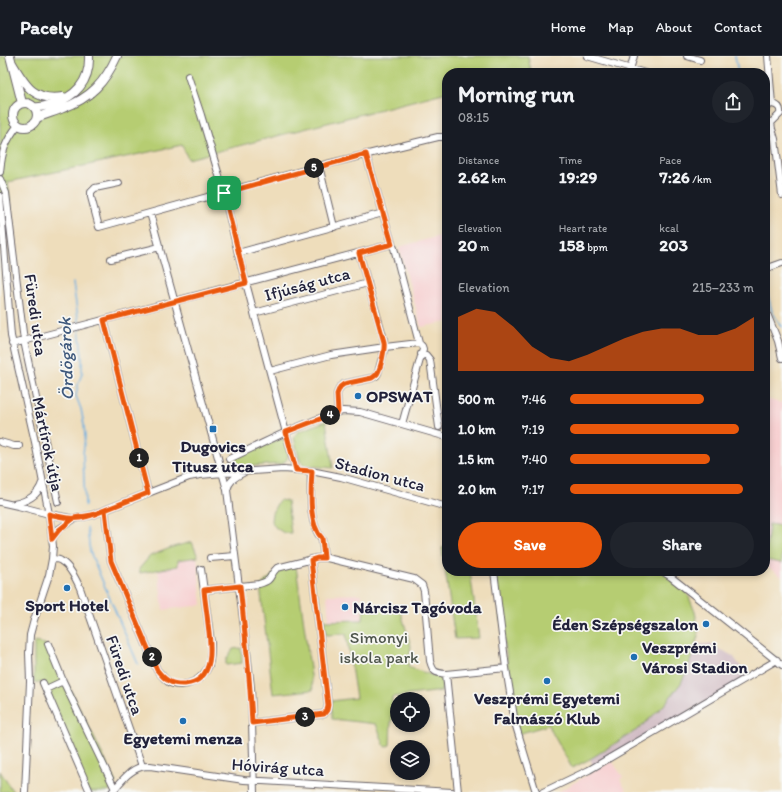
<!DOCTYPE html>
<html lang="en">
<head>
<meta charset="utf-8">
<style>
	body { margin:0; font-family:Itim,sans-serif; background:#20242c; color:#f1f3f6; height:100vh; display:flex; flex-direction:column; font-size:15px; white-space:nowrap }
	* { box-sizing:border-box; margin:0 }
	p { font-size:13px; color:#9ea1a6 }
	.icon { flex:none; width:22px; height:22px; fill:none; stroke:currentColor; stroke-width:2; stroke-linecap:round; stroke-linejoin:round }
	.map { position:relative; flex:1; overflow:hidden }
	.drawer { position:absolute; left:442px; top:12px; width:328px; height:508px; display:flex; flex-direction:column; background:#171b24; border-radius:16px; box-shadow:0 2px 6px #0003 }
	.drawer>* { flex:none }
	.fabs { position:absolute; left:390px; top:636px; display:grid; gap:8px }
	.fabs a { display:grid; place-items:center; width:40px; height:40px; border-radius:50%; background:#171b24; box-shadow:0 2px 6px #0003; font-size:20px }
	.pin { position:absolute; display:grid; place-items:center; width:34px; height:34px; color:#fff; margin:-17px; border-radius:8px; box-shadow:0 2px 6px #0006 }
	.km { position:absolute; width:20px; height:20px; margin:-10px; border-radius:50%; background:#222; color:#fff; font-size:11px; line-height:20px; text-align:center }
	.round { display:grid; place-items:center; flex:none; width:42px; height:42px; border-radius:21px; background:#20242c }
	.head { display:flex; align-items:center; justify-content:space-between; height:68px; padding:0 16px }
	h1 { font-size:22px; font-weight:700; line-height:30px }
	.stats { display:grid; grid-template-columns:repeat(3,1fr); gap:6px; height:68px; padding:4px 16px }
	.stats div { display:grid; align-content:center }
	.stats b { font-size:17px; font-weight:700 }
	.stats small { font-size:11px; font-weight:400 }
	.stats p { font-size:11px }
	.chart { height:112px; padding:8px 16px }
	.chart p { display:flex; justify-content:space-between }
	.chart svg { width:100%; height:72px; margin-top:4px; fill:#ea580c; opacity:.7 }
	.action { display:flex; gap:8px; margin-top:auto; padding:8px 16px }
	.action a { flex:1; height:46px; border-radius:24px; background:#ea580c; color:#fff; font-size:16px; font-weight:700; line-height:46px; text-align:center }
	.action a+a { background:#20242c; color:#f1f3f6 }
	ul { padding:0 16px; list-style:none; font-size:13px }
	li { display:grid; grid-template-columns:64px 48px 1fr; align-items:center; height:30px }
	li i { height:10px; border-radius:5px; background:#ea580c }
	header { display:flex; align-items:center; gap:24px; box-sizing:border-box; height:56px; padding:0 20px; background:#171b24; border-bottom:1px solid #363941 }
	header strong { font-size:19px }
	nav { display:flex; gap:22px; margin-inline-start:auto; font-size:14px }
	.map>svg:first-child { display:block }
	.built { fill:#f7cfd0 }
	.industrial { fill:#d2bdc5 }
	.green { fill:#b6cd72; stroke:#6c7856 }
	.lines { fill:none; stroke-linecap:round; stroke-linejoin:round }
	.stream { stroke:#6cafe1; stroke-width:1.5 }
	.minor-casing { stroke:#696368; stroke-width:8 }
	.major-casing { stroke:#696368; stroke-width:10 }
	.minor { stroke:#fff; stroke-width:6 }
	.major { stroke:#fff; stroke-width:8 }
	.route-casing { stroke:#fff; stroke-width:8 }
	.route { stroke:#ea580c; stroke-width:5 }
	.poi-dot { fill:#1f6fb2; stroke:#f6f6f2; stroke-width:1.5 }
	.labels { text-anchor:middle; stroke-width:3.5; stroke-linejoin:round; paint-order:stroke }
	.street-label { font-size:17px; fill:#22223b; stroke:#f6f6f2 }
	.poi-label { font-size:17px; font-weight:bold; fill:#22223b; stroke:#f6f6f2 }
	.park-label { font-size:17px; fill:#4e554c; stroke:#f6f6f2 }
	.water-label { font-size:18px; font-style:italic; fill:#405a7d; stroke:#f6f6f2 }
</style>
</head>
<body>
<header>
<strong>Pacely</strong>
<nav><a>Home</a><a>Map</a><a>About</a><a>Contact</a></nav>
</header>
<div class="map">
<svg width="782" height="736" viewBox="0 0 782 736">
	<rect width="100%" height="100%" fill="#f6f6f2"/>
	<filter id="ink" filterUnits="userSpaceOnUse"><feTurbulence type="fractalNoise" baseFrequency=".025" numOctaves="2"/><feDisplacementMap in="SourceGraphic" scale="8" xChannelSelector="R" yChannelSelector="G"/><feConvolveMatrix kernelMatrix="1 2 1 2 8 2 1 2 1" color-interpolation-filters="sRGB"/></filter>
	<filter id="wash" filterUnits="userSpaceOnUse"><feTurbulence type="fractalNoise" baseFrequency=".012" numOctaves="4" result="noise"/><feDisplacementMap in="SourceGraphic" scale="16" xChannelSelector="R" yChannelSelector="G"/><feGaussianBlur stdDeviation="0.9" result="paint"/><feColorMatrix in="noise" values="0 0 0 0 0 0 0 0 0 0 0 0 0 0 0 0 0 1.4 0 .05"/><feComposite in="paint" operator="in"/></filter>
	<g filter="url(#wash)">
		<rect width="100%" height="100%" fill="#edb"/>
		<path class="built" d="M447,178V266L421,271L399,191Z
			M765,343L782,347V521L765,509Z
			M196,492L202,549L163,554L156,496Z
			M361,538L362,563L329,564L327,539Z
			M612,705L623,721L620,723L627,736H558Z"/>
		<path class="industrial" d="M696,588H710L733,600L748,621L594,711L590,703L618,686L664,649L681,627L689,609Z"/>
		<path class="green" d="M0,0H528L531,15L522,17H447V36L188,103L182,89L8,126L11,151L0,154Z
			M326,365L333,412L310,410L305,409L300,405L294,382L296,378L298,376Z
			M279,383H281L286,385C287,394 292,403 281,408L236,411L234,403Z
			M279,444L287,445L291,477H284L276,472L271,465L272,457Z
			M769,468L782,470V507L765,504Z
			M192,486L198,501L178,504V510L140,517L139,513L150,500L173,491Z
			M447,490V515H470L479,582L455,583L442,492Z
			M296,510L313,634L273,638L260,530L278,514Z
			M494,515H662L686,534L695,556L698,571V580L689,609L681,627L664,649L640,672L590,703L572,712L548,669L518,678Z
			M364,550H399L411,590L408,611L441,622L442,635L392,641V664L391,665L390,689L385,691L376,668L332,663L331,645L356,642L346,578L326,579L323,565L363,564Z
			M34,586L45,588L58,608L116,726L108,736H88L41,627L34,626Z
			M241,592L242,607L226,609C225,603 229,599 233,593Z
			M0,715L13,736H0Z"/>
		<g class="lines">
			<path class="stream" d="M735,0L738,17
				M73,227L79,269
				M765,228L772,256L782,271
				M79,272L82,300V317L78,329L76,340L81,353L84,369L85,381L83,398L85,450
				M87,472L90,496L138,608"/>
		</g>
	</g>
	<g filter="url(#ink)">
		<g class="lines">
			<g class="minor-casing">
				<path id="minor" d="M587,0L645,17
					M687,0L700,4
					M629,17L634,0
					M188,20L201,59L223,133L238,197L296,414
					M765,57L769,49L772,48L768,0
					M765,63L771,67L772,73L775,83L782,139
					M771,67L780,58C781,52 778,49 772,48
					M319,110L334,171
					M0,116C2,95 5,86 18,69
					M0,123L6,137L24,285L58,446
					M119,127L95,132L91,136V141L99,171L319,110L438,81H447
					M0,140L11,280L35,386L49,458L53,490L52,503L49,519L34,564L30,579L29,597L30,626L25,736
					M150,157L227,434L246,587L251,632L254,736
					M394,192L419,287L422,290L423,293L402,368
					M238,197L383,157
					M111,203L160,191
					M765,213L782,207
					M765,253L778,285L782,302
					M254,257L368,227
					M104,264L148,437
					M12,288L392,188L366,98
					M421,298L426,299L430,304L439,371
					M270,315L331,299L385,291L419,287
					M338,356L337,338L340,331L344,328L372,322L376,320L378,317L385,291L383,280L359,197
					M0,386L14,390H19
					M229,403L286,376L333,357L343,355L360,356L447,381
					M311,415C311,435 308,468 322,483L324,502
					M227,434C229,425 235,421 243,417
					M0,446L18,450L49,458L74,463L92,459L189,421L200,419L223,417L283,413L311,415L341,421L447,451
					M14,448C27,445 38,440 42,427
					M105,454L111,505L157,614C161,618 165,624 170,627C186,633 203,624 209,609C211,602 211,595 211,587L201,513
					M52,483L59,473L74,463
					M210,502L235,500
					M52,503C55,503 59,503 61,505C70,510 76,523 80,532L142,710
					M494,515L506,612L515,667L536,736
					M662,515L671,521L782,609
					M204,534L259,528C274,524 268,520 277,512L317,502H327L414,523L422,529L424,535L430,605C433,616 435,617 446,618L506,612
					M48,588L63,625L115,733
					M446,618L458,736
					M43,627L90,736
					M46,633L63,625
					M252,667L324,658L327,654L328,649L311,504
					M112,736C120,727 129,714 141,711C144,710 147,710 150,710L244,724L452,736
					M543,736L589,714L777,604"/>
			</g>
			<g class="major-casing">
				<path id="major" d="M10,0L22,47
					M12,7C25,29 34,46 63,41
					M13 59a12 12 0 1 1 24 0a12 12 0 1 1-24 0Z
					M34,51C40,52 46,50 52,48C76,41 90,25 89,0
					M37,62C45,58 54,56 63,52C91,42 105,26 117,0"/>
			</g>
			<use href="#minor" class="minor"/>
			<use href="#major" class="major"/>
		</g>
	</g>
	<g class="lines" filter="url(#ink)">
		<g class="route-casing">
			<path id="route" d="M224,137L246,227L104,264L148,437L92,459L74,462L59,474L52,483L49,458C55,460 62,461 68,462C81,464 93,459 105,454L111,505L157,614C165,624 171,629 185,628C216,625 211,590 208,568C207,557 205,546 204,534L240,530C245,576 250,621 252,667L324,658L327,654L328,649L311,504L317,502H324L322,482C308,468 311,434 312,415L296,414L286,376L338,356L337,338L340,331L344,328L372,322C375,320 375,320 377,318C381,312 385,293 384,286L359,197L392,188L366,98L224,137"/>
		</g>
		<use href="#route" class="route"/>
	</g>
	<g class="poi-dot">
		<circle cx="358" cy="340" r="4"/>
		<rect x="209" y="369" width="8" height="8" rx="2"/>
		<circle cx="67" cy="532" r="4"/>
		<circle cx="345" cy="551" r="4"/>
		<circle cx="706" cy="568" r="4"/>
		<circle cx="634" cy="601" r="4"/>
		<circle cx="547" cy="625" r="4"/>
		<circle cx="183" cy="665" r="4"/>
	</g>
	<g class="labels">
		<g class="street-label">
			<text transform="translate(307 228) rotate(-15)" y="6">Ifjúság utca</text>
			<text transform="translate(36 259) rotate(82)" y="6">Füredi utca</text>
			<text transform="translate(48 388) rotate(78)" y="6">Mártírok útja</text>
			<text transform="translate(380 418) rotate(15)" y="6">Stadion utca</text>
			<text transform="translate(125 619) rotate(71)" y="6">Füredi utca</text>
			<text transform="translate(278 711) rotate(4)" y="6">Hóvirág utca</text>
		</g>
		<g class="poi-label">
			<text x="366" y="346" text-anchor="start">OPSWAT</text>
			<text x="213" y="396">Dugovics<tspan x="213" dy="20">Titusz utca</tspan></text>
			<text x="67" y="555">Sport Hotel</text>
			<text x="353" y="557" text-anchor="start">Nárcisz Tagóvoda</text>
			<text x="698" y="574" text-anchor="end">Éden Szépségszalon</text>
			<text x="642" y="597" text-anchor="start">Veszprémi<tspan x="642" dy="20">Városi Stadion</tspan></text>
			<text x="547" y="648">Veszprémi Egyetemi<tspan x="547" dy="20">Falmászó Klub</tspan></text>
			<text x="183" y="688">Egyetemi menza</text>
		</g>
		<g class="park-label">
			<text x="379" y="587">Simonyi<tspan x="379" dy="20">iskola park</tspan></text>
		</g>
		<g class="water-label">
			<text transform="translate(66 303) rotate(-92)" y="6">Ördögárok</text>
		</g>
	</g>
</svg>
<div class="fabs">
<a><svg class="icon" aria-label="locate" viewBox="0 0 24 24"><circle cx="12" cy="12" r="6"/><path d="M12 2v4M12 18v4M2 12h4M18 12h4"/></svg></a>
<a><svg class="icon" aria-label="layers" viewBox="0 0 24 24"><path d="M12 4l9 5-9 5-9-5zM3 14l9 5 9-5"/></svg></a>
</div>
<div class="pin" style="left:224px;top:137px;background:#1e9e55"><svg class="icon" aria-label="arrive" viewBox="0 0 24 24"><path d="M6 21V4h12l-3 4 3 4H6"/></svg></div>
<b class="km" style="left:139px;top:402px">1</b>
<b class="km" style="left:152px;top:601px">2</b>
<b class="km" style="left:305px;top:661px">3</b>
<b class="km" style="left:330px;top:359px">4</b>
<b class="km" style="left:314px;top:112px">5</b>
<section class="drawer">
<div class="head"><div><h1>Morning run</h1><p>08:15</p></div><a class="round"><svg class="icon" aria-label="share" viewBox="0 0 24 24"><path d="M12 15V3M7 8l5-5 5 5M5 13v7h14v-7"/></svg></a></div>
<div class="stats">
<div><p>Distance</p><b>2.62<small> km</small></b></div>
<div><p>Time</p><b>19:29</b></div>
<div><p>Pace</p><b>7:26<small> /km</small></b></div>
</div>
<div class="stats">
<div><p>Elevation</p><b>20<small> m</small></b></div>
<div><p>Heart rate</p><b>158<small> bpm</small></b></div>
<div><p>kcal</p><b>203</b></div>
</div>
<div class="chart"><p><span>Elevation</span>215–233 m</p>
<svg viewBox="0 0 160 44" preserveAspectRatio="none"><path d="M0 44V11L10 6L20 8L30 17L40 29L50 36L60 38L70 34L80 29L90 24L100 20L110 18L120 18L130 22L140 22L150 18L160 11V44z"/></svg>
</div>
<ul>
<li><b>500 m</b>7:46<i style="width:73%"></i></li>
<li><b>1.0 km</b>7:19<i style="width:92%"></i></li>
<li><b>1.5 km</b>7:40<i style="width:76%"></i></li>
<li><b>2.0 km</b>7:17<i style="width:94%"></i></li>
</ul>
<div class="action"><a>Save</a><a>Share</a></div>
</section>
</div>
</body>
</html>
